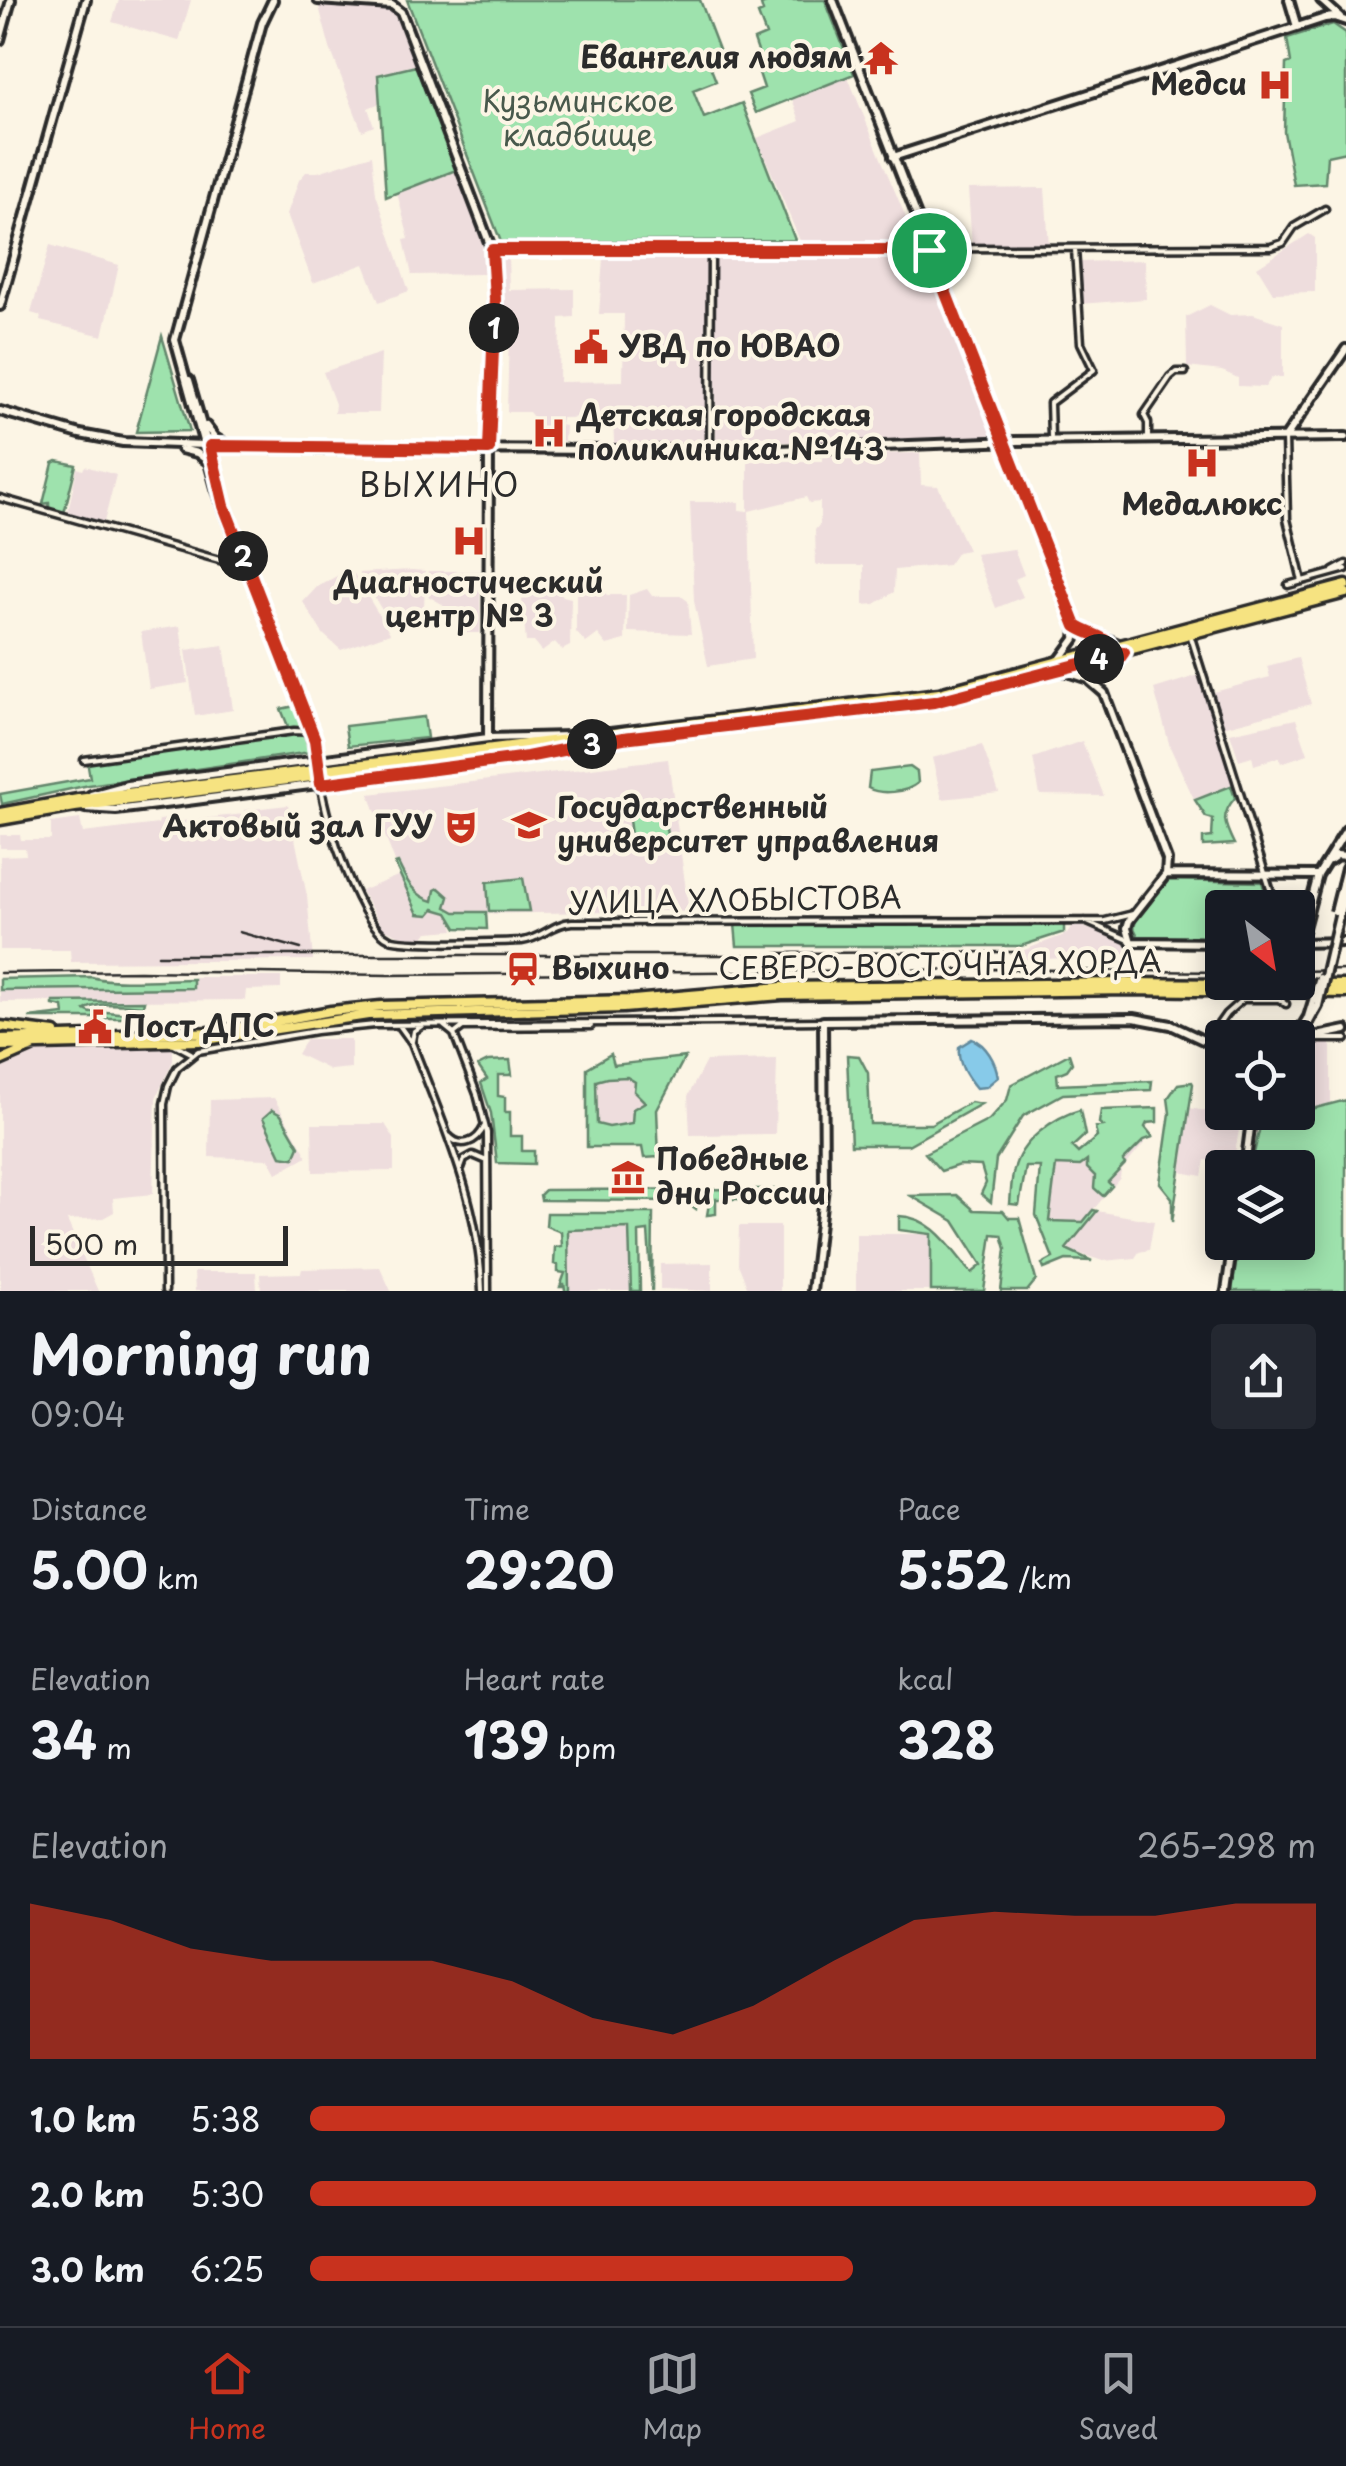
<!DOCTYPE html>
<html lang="en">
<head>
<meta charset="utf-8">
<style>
	body { margin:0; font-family:"Playpen Sans",sans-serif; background:#242831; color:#f1f3f6; height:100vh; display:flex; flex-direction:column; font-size:38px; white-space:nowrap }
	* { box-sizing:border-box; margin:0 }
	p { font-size:32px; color:#9ea1a6 }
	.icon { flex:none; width:55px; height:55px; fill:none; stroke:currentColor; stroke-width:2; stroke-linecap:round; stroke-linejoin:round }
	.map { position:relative; height:1291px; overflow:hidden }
	.side { display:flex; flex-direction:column; background:#171b24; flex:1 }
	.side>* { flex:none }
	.needle { width:65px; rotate:149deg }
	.controls { position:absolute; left:1205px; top:890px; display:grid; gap:20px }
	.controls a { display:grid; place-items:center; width:110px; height:110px; border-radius:10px; background:#171b24; box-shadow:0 5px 25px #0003; font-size:50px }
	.scale { position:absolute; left:30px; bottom:25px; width:258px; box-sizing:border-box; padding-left:10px; border:5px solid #2b2b2b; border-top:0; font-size:28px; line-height:35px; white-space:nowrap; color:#2b2b2b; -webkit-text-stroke:8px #fcf5e5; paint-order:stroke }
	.pin { position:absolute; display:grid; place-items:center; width:85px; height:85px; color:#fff; margin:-42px; border:5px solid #fff; border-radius:50%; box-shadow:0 2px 10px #0007 }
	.km { position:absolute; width:50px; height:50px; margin:-25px; border-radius:50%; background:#222; color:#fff; font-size:28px; line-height:50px; text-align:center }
	.round { display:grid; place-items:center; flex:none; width:105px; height:105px; border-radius:10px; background:#242831 }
	.headline { display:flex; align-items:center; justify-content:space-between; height:170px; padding:0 30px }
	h1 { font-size:55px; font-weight:700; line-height:75px }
	.stats { display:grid; grid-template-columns:repeat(3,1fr); gap:15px; height:170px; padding:10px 30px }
	.stats div { display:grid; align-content:center }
	.stats b { font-size:50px; font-weight:700 }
	.stats small { font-size:28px; font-weight:400 }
	.stats p { font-size:28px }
	.chart { height:280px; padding:20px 30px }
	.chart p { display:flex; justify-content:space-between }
	.chart svg { width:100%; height:180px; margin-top:10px; fill:#c8321e; opacity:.7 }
	ul { padding:0 30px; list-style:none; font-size:32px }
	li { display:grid; grid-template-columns:160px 120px 1fr; align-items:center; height:75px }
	li i { height:25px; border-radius:12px; background:#c8321e }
	.tabs { display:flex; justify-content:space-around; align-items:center; height:140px; border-top:2px solid #363941; background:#171b24; font-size:28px; color:#9ea1a6 }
	.tabs a { display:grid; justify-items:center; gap:5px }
	.tabs .on { color:#c8321e }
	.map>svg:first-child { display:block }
	.built { fill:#edd }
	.green { fill:#9ee2ad; stroke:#64866c; stroke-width:2.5; fill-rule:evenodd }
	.water { fill:#87cae9; stroke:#628a9d; stroke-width:2.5 }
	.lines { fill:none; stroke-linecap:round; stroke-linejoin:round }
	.street-casing { stroke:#2b2b2b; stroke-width:11 }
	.secondary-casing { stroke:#2b2b2b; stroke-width:14 }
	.primary-casing { stroke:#2b2b2b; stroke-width:15 }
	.street { stroke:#fcf5e5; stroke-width:4 }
	.secondary { stroke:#fcf5e5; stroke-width:6 }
	.primary { stroke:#f6e381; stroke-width:8 }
	.rail { stroke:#2b2b2b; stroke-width:2.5 }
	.secondary-bridge-casing { stroke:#2b2b2b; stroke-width:14; stroke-linecap:butt }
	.secondary-bridge { stroke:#fcf5e5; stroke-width:6 }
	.route-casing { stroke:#fff; stroke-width:20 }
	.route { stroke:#c8321e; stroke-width:12 }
	.labels { text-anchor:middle; stroke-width:8; stroke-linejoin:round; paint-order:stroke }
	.poi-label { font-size:30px; font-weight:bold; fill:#2b2b2b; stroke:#fcf5e5; text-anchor:start }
	.park-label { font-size:30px; fill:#48594c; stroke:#fcf5e5 }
	.street-label { font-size:30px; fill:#2b2b2b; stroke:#fcf5e5 }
	.neighbourhood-label { font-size:32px; letter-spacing:2.5px; fill:#2b2b2b; stroke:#fcf5e5 }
</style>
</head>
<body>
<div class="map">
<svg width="1346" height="1291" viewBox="0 0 1346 1291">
	<rect width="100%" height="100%" fill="#fcf5e5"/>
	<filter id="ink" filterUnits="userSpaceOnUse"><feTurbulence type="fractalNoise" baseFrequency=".01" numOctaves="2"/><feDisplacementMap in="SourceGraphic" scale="20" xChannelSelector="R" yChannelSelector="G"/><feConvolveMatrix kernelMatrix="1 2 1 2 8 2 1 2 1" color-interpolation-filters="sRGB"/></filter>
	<g filter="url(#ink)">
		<path class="built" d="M119,0H191L179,41L112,22Z
			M318,3L393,10L416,66L378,75L380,103L368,108L374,126L362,131L330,48Z
			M848,77L882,161L919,248H803L757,138L800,121L792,99Z
			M372,155L376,194L409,291L379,302L364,264L313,283L287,214L299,180L306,172H318Z
			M456,170L482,240L484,274L412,275L404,240L409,239L397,193Z
			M1045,188L1049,246L972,247L968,189Z
			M1309,234L1315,238V292L1273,293L1257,267Z
			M50,245L119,265L103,336L40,321L41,316L31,313Z
			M925,255L997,434L993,440L801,442H771L770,436L756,437L755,440L716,442L715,256Z
			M498,256H508L509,290L574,289V317L560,318L559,382L623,381L624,314H599L603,258L708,256L705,444L614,443L613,417L561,418L560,425L565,426L564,441H534L533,417L529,412H507L509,331L501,330Z
			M1145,260L1146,299L1079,304L1078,262Z
			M1210,305L1230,315L1253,314L1283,324V377H1272L1265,387L1238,386V378L1222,371L1187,367L1186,317Z
			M381,353L379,413H334L335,404L323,372Z
			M920,453L921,485L938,486L968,550L957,552L948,565L895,570L894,592L875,604L864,605V565H816L815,530L820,524V502L809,503L806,497L749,511L753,659L708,666L694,601L690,502H739V510L748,511V461H823V455Z
			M85,466L116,475L104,522L68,512L77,468L83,470Z
			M1014,549L1024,575L1015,579L1023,597L996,608L975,554Z
			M412,570L425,571L424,613L409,623L395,607L382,610L359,573Z
			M428,571H480V633H458L442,604L428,596Z
			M344,572L354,574L390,633L341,650L323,634L303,602L317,587Z
			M550,579L563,596L571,598L570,646L562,650L555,642L542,652L534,642H526L522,600Z
			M601,588L607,595H626L625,640L607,645L598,634L586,643L576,632V594Z
			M647,589L652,596H681L688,601L691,634L628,632L629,595Z
			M180,626L188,683L149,689L141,632Z
			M224,645L233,710L195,716L186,650Z
			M1298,658L1311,704L1223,727L1214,692L1270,677L1267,666Z
			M1199,675L1233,785L1194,799L1170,747L1154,689Z
			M1296,719L1308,754L1281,763L1279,757L1254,765L1252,756L1239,760L1230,733Z
			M1082,741L1104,796L1040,795L1033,758Z
			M982,745L999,793L942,799L932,758Z
			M668,759L689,912L616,909L615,912L450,914L454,930L428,932L423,939L405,938L383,928L361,891L400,875L369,794Z
			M288,805L307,896L313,960L71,962L70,950H0V856L26,855L25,848H0V835H20L21,840H51V823L80,819L83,833L158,824L159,820L181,818L182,821L244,814V810Z
			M1081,926L1124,942L1127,955L1025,960L1024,950L1067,934L1072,927Z
			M194,977H281V989L246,990L245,1000L0,1002V989L193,988Z
			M306,1039H351V1068L330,1070L297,1054Z
			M1331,1042V1104L1289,1115L1273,1113L1298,1112V1058L1314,1043Z
			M173,1047V1061L156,1098L153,1194L113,1198L114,1212L103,1218L67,1220L98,1291H0V1069L37,1052Z
			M777,1059L775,1134L690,1135L688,1096L706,1061Z
			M644,1075L646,1128L591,1130L589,1077Z
			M274,1098L307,1156L277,1173L269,1159L209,1157L210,1100Z
			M1190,1108L1241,1118L1233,1165L1205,1160L1202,1176L1180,1172Z
			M1125,1122L1146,1141L1121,1171L1120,1178L1083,1222H1049L1056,1164Z
			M312,1124H385L394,1138V1171L313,1172Z
			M1097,1211L1154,1221L1149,1250L1139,1252L1135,1258L1103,1261L1065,1249Z
			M739,1226H780V1291H749L738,1264Z
			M630,1228L631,1291H569L568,1229Z
			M856,1234H931V1291H856Z
			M712,1263V1291L660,1289V1264Z
			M380,1267L391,1291H261L260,1274L301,1273L302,1269Z
			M194,1272H256L257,1291H195Z"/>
		<path class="green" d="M407,0H700L723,60L710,66L716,81L693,90L704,118L742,103L795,240L501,242Z
			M774,0H825L854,74L756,113L748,94L764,88L759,73L764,69L754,40L766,35L758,14L763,12L761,5Z
			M1333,24L1346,33V152L1327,156L1325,183L1294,185L1284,132L1286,64L1291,62L1287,38Z
			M416,66L456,170L386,197L378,75Z
			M162,336L190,431L136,432Z
			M57,461L76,465L64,513L49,509V503L43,504L53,463Z
			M295,706L310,752L89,785L2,804L0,794L90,778L87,760L290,731L281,709Z
			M424,717L427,738L348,746L345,726Z
			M910,767L917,772L918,783C907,793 880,795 868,788L870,772Z
			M1231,786L1235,798C1220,815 1224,824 1234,844L1203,846V838L1212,837L1213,819L1206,817L1195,800Z
			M662,798L668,843L633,850L627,805L629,802Z
			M398,863C406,880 414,896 433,901L435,890L439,888L449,897L446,907L455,912H486L487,929L457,928L448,913L434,909L429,915L418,914L395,864Z
			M523,878L529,911H489L487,882Z
			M1169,880L1262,882L1270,907L1222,908V937L1138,936L1134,928L1136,920Z
			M735,924H1064V932L1021,946H737Z
			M92,977C110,984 169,979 193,979V988L0,990V979Z
			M144,1001L143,1006C125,1005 99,1001 85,1010L91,1013C108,1009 124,1016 143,1014L146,1018H29L64,1014L63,1007L53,1005V1002Z
			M611,1054L614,1065L685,1057L657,1110L659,1157L644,1158L642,1147H587V1068ZM607,1078L627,1077L635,1082L634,1091L645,1102L633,1109L632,1123L609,1127L597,1124L596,1081Z
			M1069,1054L1072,1063L1067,1070L1057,1074L1058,1085L1152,1081L1151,1090L1063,1094L1023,1116L996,1159L991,1202L981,1194L986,1183L981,1166L959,1165L941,1171L925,1153L989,1120L1007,1100L1011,1085Z
			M847,1055L859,1056L868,1073L870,1124H931L971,1102L981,1104L908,1145H851Z
			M510,1060L512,1075H498V1096L505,1097V1112H510V1136H522V1151H534V1164L497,1163L491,1113L481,1083L487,1079L478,1066L488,1061Z
			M1192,1082L1193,1084L1172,1222V1198L1160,1183L1170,1113L1168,1098L1178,1084Z
			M1346,1100V1291H1232L1239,1243L1298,1242V1168L1251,1167L1263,1113L1289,1115Z
			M1157,1108V1122L1147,1123L1145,1127L1153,1137L1144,1140L1123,1161L1125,1164L1108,1182L1112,1186L1103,1196L1094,1188L1095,1176L1087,1168V1161L1080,1166L1056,1165L1049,1221L1083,1222L1093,1210L1097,1211L1066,1249L1092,1261L1066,1260L1044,1269L1042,1264L1053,1258L1036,1215L1040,1167H1026L1019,1205L1010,1204C1011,1193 1011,1180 1014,1170C1020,1142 1053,1117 1080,1110L1085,1135L1072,1147L1078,1153L1097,1137L1095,1127L1103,1126L1099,1123L1101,1110Z
			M272,1110L281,1115L299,1146L294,1158L281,1156L263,1118Z
			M796,1189V1199H716V1214L707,1215L710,1198H697L696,1209L685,1201L541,1200L540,1195L545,1190Z
			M957,1195L974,1210L1003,1211L1009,1218H1019L1036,1280L1027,1291H1001L1006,1249L1002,1235L992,1234L984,1291H931V1234L899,1230V1216C934,1217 952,1251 972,1273L982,1265L954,1221L911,1196Z
			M547,1213H653L652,1291L648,1231L639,1232L640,1291H631L629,1228L568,1230L569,1291H565L564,1283L563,1287H560L565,1273L558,1272V1265L554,1264L555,1247L562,1246L561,1232L546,1226Z"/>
		<path class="water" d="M972,1039C986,1044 996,1062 998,1077L986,1087L976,1088C967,1077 957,1063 959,1047Z"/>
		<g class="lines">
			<g class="street-casing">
				<path id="street" d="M494,250L1271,247L1283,243L1294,227L1325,209
					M1051,437L1050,403L1094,370L1081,343L1075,249
					M1285,438L1287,519L1302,581
					M1148,439V423L1144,415L1170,377L1176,372H1185
					M710,450L711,250
					M0,498L230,563L246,562
					M230,563L236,557L238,546
					M1333,571L1346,564
					M1288,585L1346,569
					M1190,634L1276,908
					M84,760L294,731L312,732
					M321,786C325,819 359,926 390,939C405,945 501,942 522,941C541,939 553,923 572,922L1105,921L1133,914
					M1085,921L1131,941
					M399,1025L412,1043C443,1124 480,1203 482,1291
					M444,1026L454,1034L477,1094L487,1133L488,1291
					M454,1034L463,1027L591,1026
					M1316,1039H1346
					M412,1041L414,1031L423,1025
					M1207,1041L1226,1014L1243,999H1279L1286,1004
					M174,1044L191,1053
					M449,1136C461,1149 477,1142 484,1127
					M461,1168L464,1160L473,1155L487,1161
					M165,1291L164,1104L168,1086L177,1068L198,1051L316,1031L375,1025L823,1021"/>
			</g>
			<g class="secondary-casing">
				<path id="secondary" d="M273,0L262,23L175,340L216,488L310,726L320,771
					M318,0L392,5L401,12L492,250L495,299L489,442L488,738
					M833,0L1076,626L1075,639L1058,662
					M1289,0L1297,27
					M1321,0L1340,17
					M0,40L11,0
					M893,157L1325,18L1334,17L1346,21
					M0,306L86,0
					M189,380L223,498
					M0,411L80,434L123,442
					M206,426L215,438L226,445
					M1285,438L1346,349
					M123,442L287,448L748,451L1015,441L1346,437
					M181,449L197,453L206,460
					M1077,627L1121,645
					M1059,670C1101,680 1094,693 1124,652
					M1090,681L1104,693L1167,860L1166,874L1129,921L1127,928L1131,942L1222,943
					M91,795L127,785L488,738L569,736
					M85,808L116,810L172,803L527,757L583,746
					M1330,860L1337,855L1346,856
					M1166,874L1318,875
					M1342,884L1346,868
					M1299,943L1346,942
					M1300,943L1318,875L1346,830
					M1298,1053L1317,1036L1346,1030
					M1245,1168L1252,1112
					M812,1291L824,1187L823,1021L1134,1018L1171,1025L1222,1049
					M1226,1291L1233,1242"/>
			</g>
			<g class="primary-casing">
				<path id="primary" d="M0,813L78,799L939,693L1346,585
					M0,820L75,807L476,756L934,701L1346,593
					M0,1026L55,1033
					M0,1039L216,1032L331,1011L381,1006L633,1000L781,987L1127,983L1346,985
					M0,1046L199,1041L368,1015L623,1008L782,995L1129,990L1346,993
					M0,1061L32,1047"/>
			</g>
			<use href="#street" class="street"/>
			<use href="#secondary" class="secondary"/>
			<use href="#primary" class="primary"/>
			<path class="rail" d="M239,932L301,949
				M776,953L1021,952
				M158,955H786
				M1298,971L1346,970
				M0,973L139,971L388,975L990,969L1222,972"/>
			<g class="secondary-bridge-casing">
				<path id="secondary-bridge" d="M1335,912L1342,884
					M1295,1038L1308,1017L1320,978
					M1298,1042L1318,1006L1346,886"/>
			</g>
			<use href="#secondary-bridge" class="secondary-bridge"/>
		</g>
	</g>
	<g class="lines" filter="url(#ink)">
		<g class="route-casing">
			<path id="route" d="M929,250H492L495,299L489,449L210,446L224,506L315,740L321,784L527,757L623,738L934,702L1115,655L1124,652L1112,669L1115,657C1110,634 1092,637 1076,626L929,250"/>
		</g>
		<use href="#route" class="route"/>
	</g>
	<defs>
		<g id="temple-bare" transform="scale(2.7)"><path d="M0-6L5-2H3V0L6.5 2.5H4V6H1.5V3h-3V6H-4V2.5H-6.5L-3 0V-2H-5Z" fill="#c8321e" stroke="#fcf5e5" stroke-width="2.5" paint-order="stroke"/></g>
		<g id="hospital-bare" transform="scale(2.7)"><path d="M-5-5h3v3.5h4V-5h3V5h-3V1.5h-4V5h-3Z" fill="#c8321e" stroke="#fcf5e5" stroke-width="2.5" paint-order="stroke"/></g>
		<g id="civic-bare" transform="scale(2.7)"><path d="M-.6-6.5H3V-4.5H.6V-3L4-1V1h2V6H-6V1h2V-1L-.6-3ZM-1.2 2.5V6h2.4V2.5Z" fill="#c8321e" stroke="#fcf5e5" stroke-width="2.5" paint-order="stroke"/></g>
		<g id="university-bare" transform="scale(2.7)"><path d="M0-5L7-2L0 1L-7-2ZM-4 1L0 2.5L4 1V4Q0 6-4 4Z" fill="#c8321e" stroke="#fcf5e5" stroke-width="2.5" paint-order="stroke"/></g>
		<g id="theatre-bare" transform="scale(2.7)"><path d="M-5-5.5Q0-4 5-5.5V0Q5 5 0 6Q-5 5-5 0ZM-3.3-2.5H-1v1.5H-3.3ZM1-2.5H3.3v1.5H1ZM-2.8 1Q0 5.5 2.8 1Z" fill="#c8321e" stroke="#fcf5e5" stroke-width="2.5" paint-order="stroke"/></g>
		<g id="station-bare" transform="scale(2.7)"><path d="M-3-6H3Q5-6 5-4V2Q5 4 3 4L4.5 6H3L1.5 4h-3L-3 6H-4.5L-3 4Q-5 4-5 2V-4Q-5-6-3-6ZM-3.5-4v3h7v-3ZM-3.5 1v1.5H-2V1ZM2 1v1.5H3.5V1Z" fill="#c8321e" stroke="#fcf5e5" stroke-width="2.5" paint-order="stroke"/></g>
		<g id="museum-bare" transform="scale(2.7)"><path d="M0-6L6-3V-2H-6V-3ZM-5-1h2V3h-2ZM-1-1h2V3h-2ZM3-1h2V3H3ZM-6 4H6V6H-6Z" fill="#c8321e" stroke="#fcf5e5" stroke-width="2.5" paint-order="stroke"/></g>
	</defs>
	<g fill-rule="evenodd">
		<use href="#temple-bare" x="881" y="58"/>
		<use href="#hospital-bare" x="1275" y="85"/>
		<use href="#civic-bare" x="591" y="347"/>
		<use href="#hospital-bare" x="549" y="433"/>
		<use href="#hospital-bare" x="1202" y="463"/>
		<use href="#hospital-bare" x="469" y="541"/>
		<use href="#university-bare" x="529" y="825"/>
		<use href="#theatre-bare" x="461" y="827"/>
		<use href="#station-bare" x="523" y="969"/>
		<use href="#civic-bare" x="95" y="1027"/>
		<use href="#museum-bare" x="628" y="1177"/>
	</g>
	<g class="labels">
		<g class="poi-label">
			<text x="853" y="68" text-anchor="end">Евангелия людям</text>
			<text x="1247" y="95" text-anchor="end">Медси</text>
			<text x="619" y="357">УВД по ЮВАО</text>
			<text x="577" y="426">Детская городская<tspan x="577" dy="34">поликлиника №143</tspan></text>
			<text x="1202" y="515" text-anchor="middle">Медалюкс</text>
			<text x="469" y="593" text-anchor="middle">Диагностический<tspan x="469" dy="34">центр № 3</tspan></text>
			<text x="557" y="818">Государственный<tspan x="557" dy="34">университет управления</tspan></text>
			<text x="433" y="837" text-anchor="end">Актовый зал ГУУ</text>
			<text x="551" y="979">Выхино</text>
			<text x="123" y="1037">Пост ДПС</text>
			<text x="656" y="1170">Победные<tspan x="656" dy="34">дни России</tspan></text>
		</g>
		<g class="park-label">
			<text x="578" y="112">Кузьминское<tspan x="578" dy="34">кладбище</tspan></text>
		</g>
		<g class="street-label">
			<text transform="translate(735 901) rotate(-1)" y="10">УЛИЦА ХЛОБЫСТОВА</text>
			<text transform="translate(940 966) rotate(-1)" y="10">СЕВЕРО-ВОСТОЧНАЯ ХОРДА</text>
		</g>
		<g class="neighbourhood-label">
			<text x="440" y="497">ВЫХИНО</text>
		</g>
	</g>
</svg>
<div class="controls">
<a><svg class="needle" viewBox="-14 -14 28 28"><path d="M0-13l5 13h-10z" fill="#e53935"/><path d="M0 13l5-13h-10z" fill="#9ea1a6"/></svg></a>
<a><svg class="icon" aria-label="locate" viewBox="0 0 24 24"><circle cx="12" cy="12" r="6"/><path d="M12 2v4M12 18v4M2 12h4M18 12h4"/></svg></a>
<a><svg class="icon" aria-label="layers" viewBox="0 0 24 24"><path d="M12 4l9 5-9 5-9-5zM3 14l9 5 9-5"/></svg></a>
</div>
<div class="scale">500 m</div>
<div class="pin" style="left:929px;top:250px;background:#1e9e55"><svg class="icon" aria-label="arrive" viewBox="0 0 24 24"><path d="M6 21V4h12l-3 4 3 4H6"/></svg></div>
<b class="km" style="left:494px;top:328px">1</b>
<b class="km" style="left:243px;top:556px">2</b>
<b class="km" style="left:592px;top:744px">3</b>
<b class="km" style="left:1099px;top:659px">4</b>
</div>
<section class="side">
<div class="headline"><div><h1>Morning run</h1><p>09:04</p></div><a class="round"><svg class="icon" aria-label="share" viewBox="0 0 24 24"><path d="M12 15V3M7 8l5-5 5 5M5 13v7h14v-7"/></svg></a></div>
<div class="stats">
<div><p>Distance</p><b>5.00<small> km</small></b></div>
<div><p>Time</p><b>29:20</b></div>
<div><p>Pace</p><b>5:52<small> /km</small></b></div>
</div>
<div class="stats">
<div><p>Elevation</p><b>34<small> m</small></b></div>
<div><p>Heart rate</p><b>139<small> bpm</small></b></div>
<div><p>kcal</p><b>328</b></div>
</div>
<div class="chart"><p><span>Elevation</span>265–298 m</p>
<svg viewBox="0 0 160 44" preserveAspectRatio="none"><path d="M0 44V6L10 10L20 17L30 20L40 20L50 20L60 25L70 34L80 38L90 31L100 20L110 10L120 8L130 9L140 9L150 6L160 6V44z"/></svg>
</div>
<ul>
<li><b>1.0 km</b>5:38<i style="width:91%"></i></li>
<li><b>2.0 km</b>5:30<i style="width:100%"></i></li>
<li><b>3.0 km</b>6:25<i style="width:54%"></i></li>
</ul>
</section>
<nav class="tabs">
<a class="on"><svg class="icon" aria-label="home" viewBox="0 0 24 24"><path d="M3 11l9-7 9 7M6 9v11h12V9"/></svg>Home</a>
<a><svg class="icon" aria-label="map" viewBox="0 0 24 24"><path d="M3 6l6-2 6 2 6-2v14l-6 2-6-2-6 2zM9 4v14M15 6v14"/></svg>Map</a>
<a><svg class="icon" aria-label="saved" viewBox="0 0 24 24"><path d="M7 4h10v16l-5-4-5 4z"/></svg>Saved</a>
</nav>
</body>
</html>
